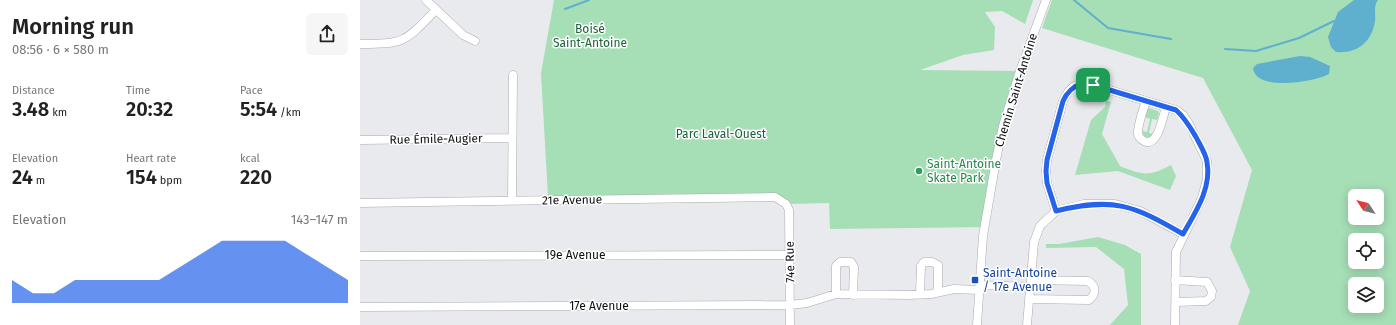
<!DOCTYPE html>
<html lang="en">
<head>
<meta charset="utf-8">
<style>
	body { margin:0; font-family:"Fira Sans",sans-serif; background:#f6f6f6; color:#222; height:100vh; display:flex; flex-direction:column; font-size:15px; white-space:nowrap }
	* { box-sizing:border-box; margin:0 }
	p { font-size:13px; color:#767676 }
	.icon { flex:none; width:22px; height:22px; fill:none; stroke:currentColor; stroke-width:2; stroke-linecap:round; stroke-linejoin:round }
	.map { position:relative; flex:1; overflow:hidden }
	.details { display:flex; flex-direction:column; background:#fff; width:360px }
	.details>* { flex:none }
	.needle { width:26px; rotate:306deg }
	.buttons { position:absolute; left:988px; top:189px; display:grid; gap:8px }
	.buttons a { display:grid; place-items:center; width:36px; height:36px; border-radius:6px; background:#fff; box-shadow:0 2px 10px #0003; font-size:20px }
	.pin { position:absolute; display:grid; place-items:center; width:34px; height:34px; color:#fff; margin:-17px; border-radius:8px; box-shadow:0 2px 6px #0006 }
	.round { display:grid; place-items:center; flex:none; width:42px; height:42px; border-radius:6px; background:#f6f6f6 }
	.overview { display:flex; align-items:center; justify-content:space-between; height:68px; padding:0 12px }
	h1 { font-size:22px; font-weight:600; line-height:30px }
	.figures { display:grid; grid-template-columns:repeat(3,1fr); gap:6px; height:68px; padding:4px 12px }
	.figures div { display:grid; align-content:center }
	.figures b { font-size:20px; font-weight:600 }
	.figures small { font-size:11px; font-weight:400 }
	.figures p { font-size:11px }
	.chart { height:112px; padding:8px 12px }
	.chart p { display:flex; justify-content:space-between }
	.chart svg { width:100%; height:72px; margin-top:4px; fill:#2563eb; opacity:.7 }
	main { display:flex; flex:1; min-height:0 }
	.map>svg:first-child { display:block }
	.green { fill:#a6deb6; fill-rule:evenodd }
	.water { fill:#5eb0ce }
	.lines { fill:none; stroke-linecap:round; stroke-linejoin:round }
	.stream { stroke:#5eb0ce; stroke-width:2 }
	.minor-casing { stroke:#aaabad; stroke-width:9 }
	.minor { stroke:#fff; stroke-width:8 }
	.route-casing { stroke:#fff; stroke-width:8 }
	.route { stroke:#2563eb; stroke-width:5 }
	.leisure-dot { fill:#2e9e5b; stroke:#fff; stroke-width:1.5 }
	.transit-dot { fill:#1a4fb4; stroke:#fff; stroke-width:1.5 }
	.labels { text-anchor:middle; stroke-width:3; stroke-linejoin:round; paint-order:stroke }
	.park-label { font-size:12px; fill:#1c6239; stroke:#fff }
	.street-label { font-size:12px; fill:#0d0e0f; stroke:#fff }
	.leisure-label { font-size:12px; fill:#27864d; stroke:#fff; text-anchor:start }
	.transit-label { font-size:12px; fill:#164399; stroke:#fff; text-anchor:start }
</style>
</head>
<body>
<main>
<section class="details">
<div class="overview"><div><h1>Morning run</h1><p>08:56 · 6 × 580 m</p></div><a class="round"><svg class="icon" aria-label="share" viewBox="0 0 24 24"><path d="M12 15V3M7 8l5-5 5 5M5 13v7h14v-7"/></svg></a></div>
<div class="figures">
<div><p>Distance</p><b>3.48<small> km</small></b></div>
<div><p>Time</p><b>20:32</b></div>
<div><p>Pace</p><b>5:54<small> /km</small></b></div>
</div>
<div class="figures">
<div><p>Elevation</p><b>24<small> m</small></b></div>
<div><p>Heart rate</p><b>154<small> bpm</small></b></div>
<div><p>kcal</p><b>220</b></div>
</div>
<div class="chart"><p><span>Elevation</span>143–147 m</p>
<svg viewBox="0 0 160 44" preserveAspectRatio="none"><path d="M0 44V30L10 38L20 38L30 30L40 30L50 30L60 30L70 30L80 22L90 14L100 6L110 6L120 6L130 6L140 14L150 22L160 30V44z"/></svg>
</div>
</section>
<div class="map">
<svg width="1036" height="325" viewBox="0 0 1036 325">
	<rect width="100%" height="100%" fill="#e9eaed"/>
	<path class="green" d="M194,0H673L665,24L642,11L625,12L635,27L634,50L603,55L560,70L660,71L643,126L627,227L470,229L469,203L427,204L420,198L188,197L181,73Z
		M692,0H1036V325H878L890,291L870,247L892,170L843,78L682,28ZM995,196H1017V218H995ZM995,240H1017V262H995ZM995,284H1017V306H995Z
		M746,101L751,102L742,134L760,166C782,175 789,177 811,165L816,176L810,190L758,171L715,175L731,120L745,107Z
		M789,108L798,111L799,113L797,120L792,119L789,133L794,134L789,138H785L782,131L787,132L790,119L785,117L787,110Z
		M738,237L765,245L781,254V325H750L768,305L764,269L736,247L686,248V244H699Z"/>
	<path class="water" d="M994,0H1018C1013,7 1016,13 1015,21C1012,42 997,54 976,52L971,47L968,37L978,12Z
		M940,56L950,57L970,66L969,74C955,82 895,92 893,68L897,64Z"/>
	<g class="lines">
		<path class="stream" d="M714,0L748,28L811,39
			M205,9L229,0
			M865,49L896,51L939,38L974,21"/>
		<g class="minor-casing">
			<path id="minor" d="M66,0L103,35L115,41
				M0,44C45,44 45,42 76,10
				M786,101C783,110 779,121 778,131C777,135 780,139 784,141C798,148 803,116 806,107
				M0,140L151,138
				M152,200L153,75
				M0,203L415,197L426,204L429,210L430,325
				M696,211L687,183L686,171L687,160L703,101C710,86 716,82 733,85L816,110L823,115L829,124L847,161V179L842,198L816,252L815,325
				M0,256L429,255
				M815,280L847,282L852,291L851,297L846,301L816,302
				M620,285L670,287
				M476,294V266L480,262H491L494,267L493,295
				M560,294L561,266L564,262H572L578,265V291
				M669,299L729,300C737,293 736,286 728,281L671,280
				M0,307L430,305L447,303L476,294L549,295L571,294L594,289L619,290
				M617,325L623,236L636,160L643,126L660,71L686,0
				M667,325L674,242L680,226L696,211L724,204H755L780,211L823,234"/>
		</g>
		<use href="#minor" class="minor"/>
	</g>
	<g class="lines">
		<g class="route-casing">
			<path id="route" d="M722,83L733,85L816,110C825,118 830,127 836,137C840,145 846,154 847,162C852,188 835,213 823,234C773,205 754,197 696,211L687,183L686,171L687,160L703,101C707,92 712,87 722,83Z"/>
		</g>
		<use href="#route" class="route"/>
	</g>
	<circle class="leisure-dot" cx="559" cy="171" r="4"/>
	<rect class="transit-dot" x="611" y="276" width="8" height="8" rx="2"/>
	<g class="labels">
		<g class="park-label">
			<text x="230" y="33">Boisé<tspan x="230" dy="14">Saint-Antoine</tspan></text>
			<text x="361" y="138">Parc Laval-Ouest</text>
		</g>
		<g class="street-label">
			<text transform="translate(656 90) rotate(-73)" y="4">Chemin Saint-Antoine</text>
			<text transform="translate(76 139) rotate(-1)" y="4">Rue Émile-Augier</text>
			<text transform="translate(212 200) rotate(-1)" y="4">21e Avenue</text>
			<text x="215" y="259">19e Avenue</text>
			<text transform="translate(430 262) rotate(-91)" y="4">74e Rue</text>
			<text x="239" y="310">17e Avenue</text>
		</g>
		<g class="leisure-label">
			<text x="567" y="168">Saint-Antoine<tspan x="567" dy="14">Skate Park</tspan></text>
		</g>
		<g class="transit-label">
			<text x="623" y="277">Saint-Antoine<tspan x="623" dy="14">/ 17e Avenue</tspan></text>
		</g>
	</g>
</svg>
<div class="buttons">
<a><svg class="needle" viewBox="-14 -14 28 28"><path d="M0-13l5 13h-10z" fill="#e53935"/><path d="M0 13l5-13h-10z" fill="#767676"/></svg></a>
<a><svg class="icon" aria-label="locate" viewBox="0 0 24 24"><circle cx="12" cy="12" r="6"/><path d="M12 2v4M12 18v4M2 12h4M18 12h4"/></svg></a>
<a><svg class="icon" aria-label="layers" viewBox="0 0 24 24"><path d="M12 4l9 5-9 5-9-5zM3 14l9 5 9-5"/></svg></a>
</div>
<div class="pin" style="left:733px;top:85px;background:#1e9e55"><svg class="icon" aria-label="arrive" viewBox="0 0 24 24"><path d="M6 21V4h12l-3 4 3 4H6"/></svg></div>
</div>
</main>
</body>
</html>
